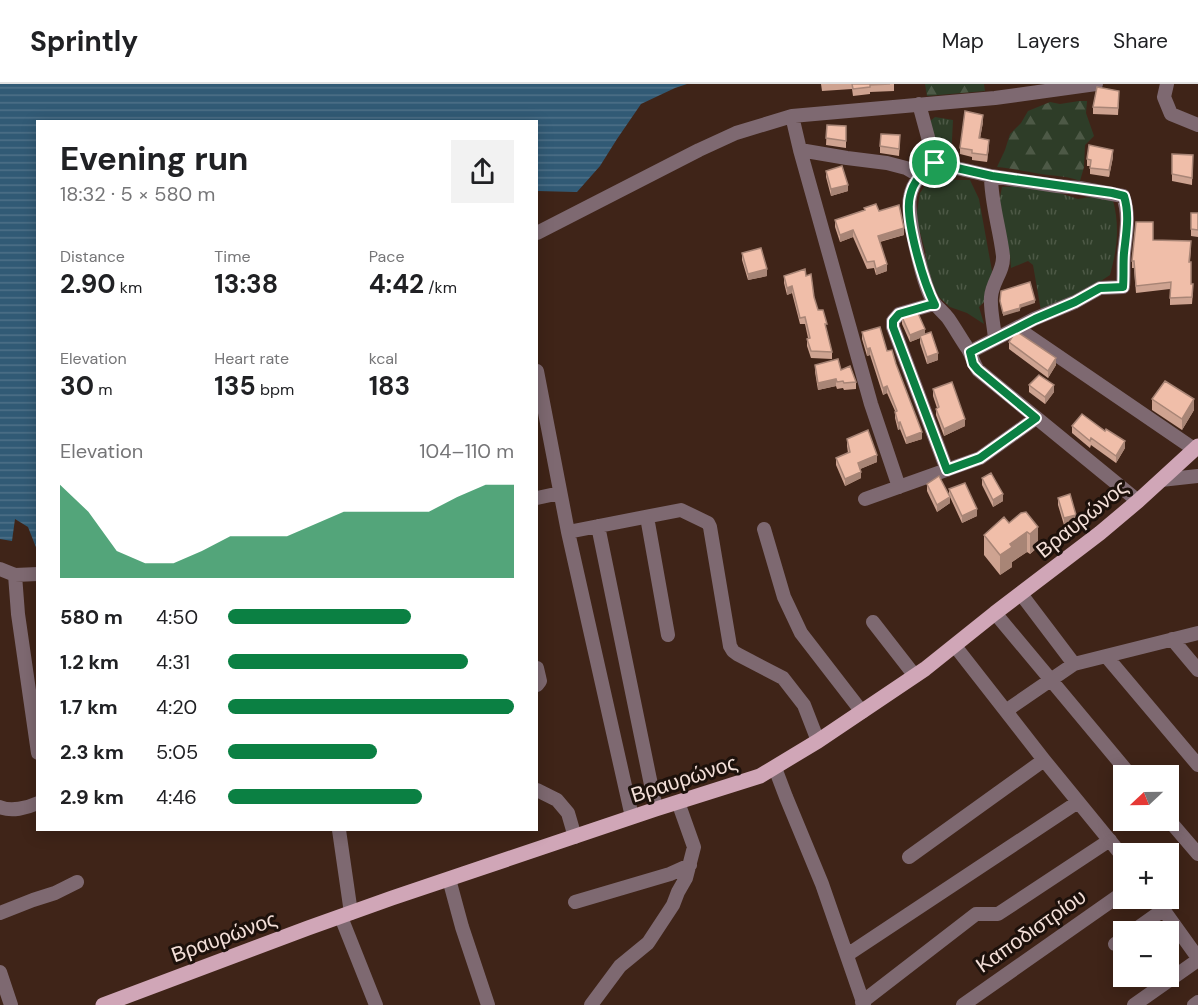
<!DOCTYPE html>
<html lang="en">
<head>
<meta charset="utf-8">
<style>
	body { margin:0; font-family:"DM Sans",sans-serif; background:#f2f2f2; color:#202124; height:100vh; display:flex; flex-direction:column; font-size:22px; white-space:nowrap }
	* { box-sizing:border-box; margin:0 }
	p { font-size:20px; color:#757577 }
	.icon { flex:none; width:33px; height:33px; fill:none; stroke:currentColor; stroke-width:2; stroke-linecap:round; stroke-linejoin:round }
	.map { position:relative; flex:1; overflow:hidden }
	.panel { position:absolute; left:36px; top:36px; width:502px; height:711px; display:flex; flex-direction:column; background:#fff; border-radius:0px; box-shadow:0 3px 15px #0003 }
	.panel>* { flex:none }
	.needle { width:39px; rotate:248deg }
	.buttons { position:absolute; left:1113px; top:681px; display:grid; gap:12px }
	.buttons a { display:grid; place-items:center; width:66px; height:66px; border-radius:0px; background:#fff; box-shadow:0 3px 15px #0003; font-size:30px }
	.pin { position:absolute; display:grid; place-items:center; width:51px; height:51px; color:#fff; margin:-26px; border:3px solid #fff; border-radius:50%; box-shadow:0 2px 6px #0007 }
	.round { display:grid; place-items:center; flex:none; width:63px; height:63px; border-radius:0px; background:#f2f2f2 }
	.summary { display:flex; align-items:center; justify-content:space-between; height:102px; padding:0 24px }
	h1 { font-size:33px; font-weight:700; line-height:45px }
	.stats { display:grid; grid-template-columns:repeat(3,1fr); gap:9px; height:102px; padding:6px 24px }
	.stats div { display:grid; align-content:center }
	.stats b { font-size:26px; font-weight:700 }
	.stats small { font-size:16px; font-weight:400 }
	.stats p { font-size:16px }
	.chart { height:168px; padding:12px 24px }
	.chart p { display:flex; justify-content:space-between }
	.chart svg { width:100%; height:108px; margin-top:6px; fill:#0b8043; opacity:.7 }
	ul { padding:0 24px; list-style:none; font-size:20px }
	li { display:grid; grid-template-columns:96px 72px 1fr; align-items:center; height:45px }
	li i { height:15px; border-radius:8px; background:#0b8043 }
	header { display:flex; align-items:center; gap:36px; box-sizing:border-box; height:84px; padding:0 30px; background:#fff; border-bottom:2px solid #e0e0e0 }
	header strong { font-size:28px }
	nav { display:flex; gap:33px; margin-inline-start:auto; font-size:21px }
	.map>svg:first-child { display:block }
	.grass { fill:url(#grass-tufts) }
	.forest { fill:url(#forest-firs) }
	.water { fill:url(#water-rules) }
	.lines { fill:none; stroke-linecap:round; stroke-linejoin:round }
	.minor { stroke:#7e6971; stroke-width:14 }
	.major { stroke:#d0a6b7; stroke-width:15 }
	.wall { fill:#cea391 }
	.shaded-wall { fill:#a88576 }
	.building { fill:#f0bea9; stroke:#a88576; stroke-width:1.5 }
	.route-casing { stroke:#fff; stroke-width:12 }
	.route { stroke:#0b8043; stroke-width:8 }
	.labels { text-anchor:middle; stroke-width:6; stroke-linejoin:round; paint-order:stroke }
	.street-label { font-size:21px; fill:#f3dfd8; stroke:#1d110b }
</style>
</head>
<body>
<header>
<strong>Sprintly</strong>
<nav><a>Map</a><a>Layers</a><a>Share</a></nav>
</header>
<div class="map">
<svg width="1198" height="921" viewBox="0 0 1198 921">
	<defs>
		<pattern id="grass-tufts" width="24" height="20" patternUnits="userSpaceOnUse" patternTransform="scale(1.5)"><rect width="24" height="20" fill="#2e3d28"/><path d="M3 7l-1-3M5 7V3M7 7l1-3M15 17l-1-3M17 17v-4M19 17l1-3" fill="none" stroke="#4d5946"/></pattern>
		<pattern id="forest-firs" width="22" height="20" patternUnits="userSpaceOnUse" patternTransform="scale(1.5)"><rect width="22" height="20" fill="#2e3d28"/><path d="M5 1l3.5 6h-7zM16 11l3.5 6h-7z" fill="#4d5946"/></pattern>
		<pattern id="water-rules" width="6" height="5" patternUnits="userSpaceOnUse" patternTransform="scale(1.5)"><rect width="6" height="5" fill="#315a75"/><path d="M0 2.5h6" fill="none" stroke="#4f7188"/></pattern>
	</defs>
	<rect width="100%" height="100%" fill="#3f2418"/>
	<path class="grass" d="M935,33L953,36L951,76L942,74L934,62L929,38Z
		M929,96H970L979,115L992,187L988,214L979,223L984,240L967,229L950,223L940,214L929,194L925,166L916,134L920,109Z
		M1020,102L1041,103L1078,115L1091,113L1113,116C1120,143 1117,165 1110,191L1087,206L1041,227L1033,181L1028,177L1011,184L1010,172L1006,156L999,118L1002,103Z"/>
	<path class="forest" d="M925,0H984L985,7L927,12Z
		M1079,17H1087L1086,29L1094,52L1085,61L1084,83L1080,97C1067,92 1055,92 1041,90C1026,88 1012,84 997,83L1005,66L1010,50L1021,39L1028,27L1050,18L1060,20Z"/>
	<path class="water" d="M0,0H687L675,4L641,20L617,55L600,82L577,108L537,107V38H38L37,466L28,443L15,435L12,457L0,455Z"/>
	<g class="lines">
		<path class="minor" d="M1167,0L1164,13L1171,30L1198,41
			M919,20L935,79
			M792,32L800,66L871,320L899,403
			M800,66L847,74L887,79L906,84L920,92L926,84L935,79L991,92
			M920,92C916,97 911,106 910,113C906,130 924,207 935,220C939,225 944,229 948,234C955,244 961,255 968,265C972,272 973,279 978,286L1138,417
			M537,149L699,66L736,49L792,32L995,14L1096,0
			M935,221H930L899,230L893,237V243L947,386
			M1017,244L1194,365
			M970,268L1034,235L1075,218L1100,204L1123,203C1124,192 1123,180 1124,169C1126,150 1130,131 1123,112L1080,104L1057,102L991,92C991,119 1000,145 1003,172C1004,187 992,198 991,213C990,226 994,241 995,255
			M537,287L568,448L632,733
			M1161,396L1198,392
			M537,414L560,409
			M865,415L980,374L1036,334
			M647,433L668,551
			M598,442L656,725
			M764,445L784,513L801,549L862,628
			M568,448L681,426L708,439L710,443L730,562L733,567L737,570L783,594L804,621L818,657
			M0,485L15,491L38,490
			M15,491L18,530L38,669
			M1021,510L1074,580
			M995,529L1131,692
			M873,538L915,592
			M1172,555L1198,586
			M955,562L1044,676L1124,774
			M1106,572L1198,681
			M537,584L540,597L537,601
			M1007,626L1074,580L1198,549
			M775,684L786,713L822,800L864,921
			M537,706L557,716L568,729L575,753
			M0,723C11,728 27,724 38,719
			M1168,735L1198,770
			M339,746L351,829
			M909,773L1044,676
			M449,795L462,843L488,921
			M1155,814L1198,874
			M575,818L670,790L690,781
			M0,829L33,816L55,809L77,798
			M341,833L376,921
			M1132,848L1163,826
			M1115,860L1124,854
			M847,871L1078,718
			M0,888L11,921
			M862,918L976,830H998L1110,756
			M591,921L620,882L648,859L673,821L678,808L686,794L694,763L678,718
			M963,921L1124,808
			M1134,921L1198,876
			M1194,921L1198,918"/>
		<path class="major" d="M103,921L308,844L392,814L656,725L760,692L818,657L925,585L995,529L1100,449L1138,417L1198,362"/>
	</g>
	<path class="wall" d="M821,0H894V7L870,8V10L853,12L852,5L822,7Z
		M1119,14L1118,31L1093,30V23Z
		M983,38L980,54L989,63L987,78L972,76V73L960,70V64Z
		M827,41L846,42V64L826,61Z
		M900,58L899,72L880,69V62Z
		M1172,70L1193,71L1192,101L1172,97Z
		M1113,73L1109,93L1090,90V82H1087V75Z
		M826,87L848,107L831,112L826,93Z
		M864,124L879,127L904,151L880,158L887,187L876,191L874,184L867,185L853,153L840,158L835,143V136L864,126Z
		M1191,129H1198V153L1191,152Z
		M1153,156L1191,164L1190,178L1191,200L1193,207L1192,220L1170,221V205L1136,209L1134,184H1132V177Z
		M742,169L767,192L748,196L742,176Z
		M784,192H806L818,226L827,247L832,268V275L811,274L807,262V255L808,254L805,240H800L792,209L787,211L784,199Z
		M902,233L925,250L938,276L927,280L920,259V254L910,258L902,240Z
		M862,248L887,267L896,280L922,355L906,360L900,345L898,346L895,334V327L887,309L883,311L870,271L867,272L862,255Z
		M1009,258L1056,281L1048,294L1009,265Z
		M815,281L841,286L856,298V305L844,306L843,304L837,305L836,302L818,306L815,288Z
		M1029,301L1054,308L1045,320L1029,308Z
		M933,305L965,342L944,352L936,331V325L937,324L933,312Z
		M1152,315L1194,326L1182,346L1152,326Z
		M1072,342L1125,364L1116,379L1091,361L1090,364L1072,349Z
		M847,355L877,378L860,385L861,394L845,402L836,381V374L848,369L847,362Z
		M982,394L1003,417L993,423L982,401Z
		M927,400L949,412V405L977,432L962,439L950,413V419L937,428L927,407Z
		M1058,414L1076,438L1064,441L1058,421Z
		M1021,429L1038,463L1030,470L1027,468L1012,478V483L1000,491L984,471V451L1009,439Z"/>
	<path class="shaded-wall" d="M983,31V38L979,61V54Z
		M989,56V63L987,78V71Z
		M1113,66V73L1109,93V86Z
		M848,101V107L831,112V105Z
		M904,144V151L878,158V152Z
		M853,146V153L840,158V151Z
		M887,180V187L876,191V185Z
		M767,185V192L748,196V190Z
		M792,202V209L787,211V204Z
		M1035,216V219L1020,224V227L1003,232V229L1020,221Z
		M925,245V252L910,258V251Z
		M870,264V271L867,272V265Z
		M938,269V276L927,280V273Z
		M1056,274V281L1048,294V287Z
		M836,295V302L818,306V299Z
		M1054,301V308L1045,320V313Z
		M887,302V309L883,311V304Z
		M1194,315V326L1182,346V335Z
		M965,335V342L944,352V345Z
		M900,338V345L898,346V339Z
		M922,348V355L906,360V354Z
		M1125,357V364L1116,379V372Z
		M877,371V378L858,386V379Z
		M861,388V394L845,402V395Z
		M1003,410V417L993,423V416Z
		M950,413V419L937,428V421Z
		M977,425V432L962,439V432Z
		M1076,431V438L1064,441V434Z
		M1038,443V463L1030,470V450Z
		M1027,448V468L1012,478V483L1000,491V471L1010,460Z"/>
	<path class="building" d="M852,0H890L870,1V3L853,5Z
		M1097,3L1119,7L1118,24L1093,23Z
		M965,27L983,31L979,54L989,56L987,71L972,69V66L960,64Z
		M827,41L846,42V57L826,54Z
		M881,50L900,51L899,65L880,62Z
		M1089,61L1113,66L1109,86L1090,84L1091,76L1087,75Z
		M1172,70L1193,71L1192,94L1172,90Z
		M842,82L848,101L831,105L826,87Z
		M876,120L879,127L899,121L904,144L878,152L887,180L876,185L874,177L867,178L853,146L840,151L835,136L865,126L864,124Z
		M1191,129H1198V146L1191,145Z
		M1136,138H1153V156L1191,157L1189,178H1191V200H1193L1192,213L1170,214L1171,198L1136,202L1134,177H1132Z
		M761,164L767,185L748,190L742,169Z
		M805,185L806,192L811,190L814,213L818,226H823L827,240H825L832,268L811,267L807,255L810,254L805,233L800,234L792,202L787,204L784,192Z
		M1030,198L1035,216L1020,221V224L1003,229L1000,217L1001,207Z
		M917,227L925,245L910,251L902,233L904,231Z
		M880,243L887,267L892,266L896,280L922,348L906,354L900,338L898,339L895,328L897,327L887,302L883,304L870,264L867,265L862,248Z
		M1016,247L1056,274L1048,287L1009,258Z
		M931,248L938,269L927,273L920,252Z
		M838,275L841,286L850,282L856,298L844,299L843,297L837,298L836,295L818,299L815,281Z
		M1039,291L1054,301L1045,313L1029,301Z
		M1165,297L1194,315L1182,335L1152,315Z
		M952,298L965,335L944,345L936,325L939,323L933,305Z
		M1082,330L1105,347L1106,345L1125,357L1116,372L1091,354L1090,357L1072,342Z
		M868,346L877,371L858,379L861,388L845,395L836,374L850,368L847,355Z
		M991,389L1003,410L993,416L982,394Z
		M939,392L950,413L937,421L927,400Z
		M965,399L977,425L962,432L949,405Z
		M1070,410L1076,431L1064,434L1058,414Z
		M1026,428L1038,443L1030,450L1027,448L1010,460L1012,463L1000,471L984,451L1004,433L1009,439L1021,429Z"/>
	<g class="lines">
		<g class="route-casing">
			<path id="route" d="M935,79L992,92L1112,109L1124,112C1130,131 1126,150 1124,169C1123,180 1124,192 1123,203L1100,204L1075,218L1035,235L970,268L973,280L978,286L1036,334L980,374L947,386L893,243V237L899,230L930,221H935C924,200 904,134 910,112C913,98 923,86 935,79Z"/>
		</g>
		<use href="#route" class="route"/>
	</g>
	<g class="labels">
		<g class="street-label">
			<text transform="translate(1082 435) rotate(-39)" y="7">Βραυρώνος</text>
			<text transform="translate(684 695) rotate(-18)" y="7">Βραυρώνος</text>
			<text transform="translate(1031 847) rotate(-35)" y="7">Καποδιστρίου</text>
			<text transform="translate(224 853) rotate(-20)" y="7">Βραυρώνος</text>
		</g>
	</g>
</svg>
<div class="buttons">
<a><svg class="needle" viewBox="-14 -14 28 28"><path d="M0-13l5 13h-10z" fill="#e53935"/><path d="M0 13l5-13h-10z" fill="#757577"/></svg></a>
<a>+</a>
<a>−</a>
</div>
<div class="pin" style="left:935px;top:79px;background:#1e9e55"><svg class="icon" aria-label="arrive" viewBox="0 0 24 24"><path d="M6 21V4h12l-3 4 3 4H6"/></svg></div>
<section class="panel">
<div class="summary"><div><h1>Evening run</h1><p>18:32 · 5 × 580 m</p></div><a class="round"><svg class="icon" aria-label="share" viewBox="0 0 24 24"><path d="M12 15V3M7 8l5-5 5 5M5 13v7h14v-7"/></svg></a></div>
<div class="stats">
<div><p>Distance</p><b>2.90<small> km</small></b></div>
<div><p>Time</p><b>13:38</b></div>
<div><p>Pace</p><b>4:42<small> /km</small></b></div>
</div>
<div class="stats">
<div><p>Elevation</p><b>30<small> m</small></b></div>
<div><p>Heart rate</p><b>135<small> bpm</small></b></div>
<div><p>kcal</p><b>183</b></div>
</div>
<div class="chart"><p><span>Elevation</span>104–110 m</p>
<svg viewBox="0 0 160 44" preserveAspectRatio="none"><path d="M0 44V6L10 17L20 33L30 38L40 38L50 33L60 27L70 27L80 27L90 22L100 17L110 17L120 17L130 17L140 11L150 6L160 6V44z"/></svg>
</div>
<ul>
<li><b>580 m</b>4:50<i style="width:64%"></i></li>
<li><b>1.2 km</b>4:31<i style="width:84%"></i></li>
<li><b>1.7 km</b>4:20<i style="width:100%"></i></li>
<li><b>2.3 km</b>5:05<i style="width:52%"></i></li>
<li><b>2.9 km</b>4:46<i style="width:68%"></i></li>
</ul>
</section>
</div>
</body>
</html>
